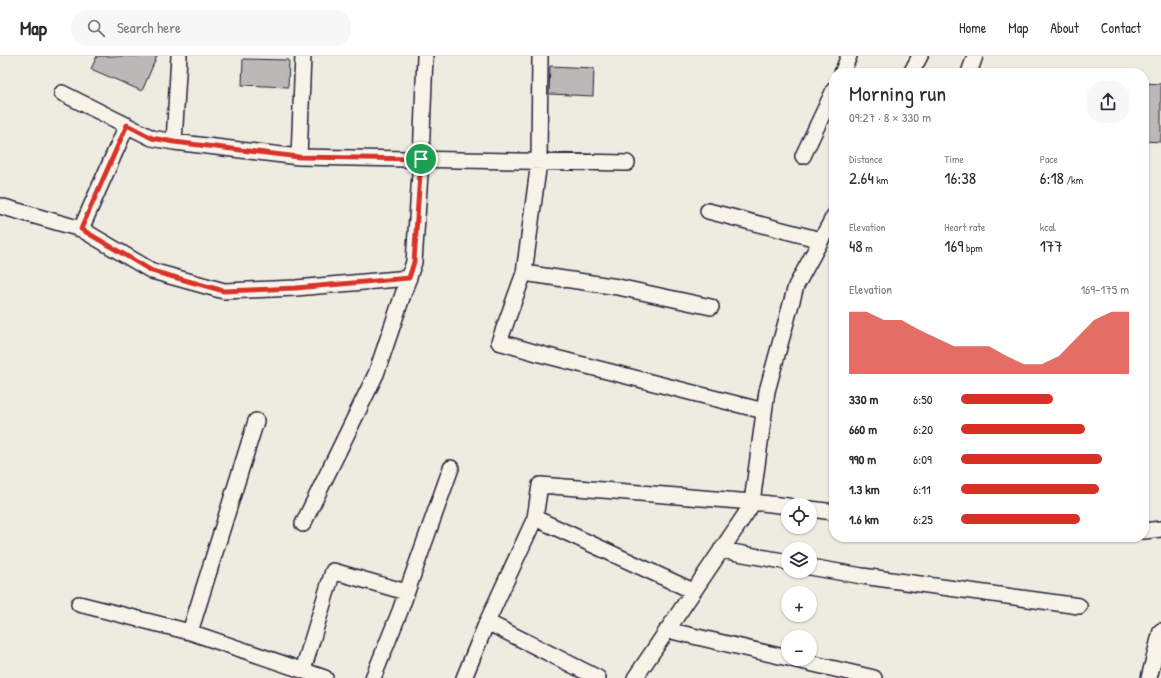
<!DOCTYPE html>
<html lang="en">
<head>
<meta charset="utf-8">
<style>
	body { margin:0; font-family:"Patrick Hand",sans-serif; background:#f7f7f7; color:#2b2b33; height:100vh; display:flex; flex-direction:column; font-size:15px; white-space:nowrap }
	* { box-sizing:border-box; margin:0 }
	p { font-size:13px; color:#7c7c81 }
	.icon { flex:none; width:22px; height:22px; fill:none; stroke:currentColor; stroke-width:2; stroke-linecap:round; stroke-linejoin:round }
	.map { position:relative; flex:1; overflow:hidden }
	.sheet { position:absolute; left:829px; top:12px; width:320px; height:474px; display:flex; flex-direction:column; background:#fff; border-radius:16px; box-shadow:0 1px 3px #0004 }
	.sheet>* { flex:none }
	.buttons { position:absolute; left:781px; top:442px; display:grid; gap:8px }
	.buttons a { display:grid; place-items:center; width:36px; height:36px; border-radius:50%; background:#fff; box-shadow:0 1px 3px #0004; font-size:20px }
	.pin { position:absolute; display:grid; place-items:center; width:34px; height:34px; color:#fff; margin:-17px; border:2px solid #fff; border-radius:50%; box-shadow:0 1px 4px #0007 }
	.round { display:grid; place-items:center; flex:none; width:42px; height:42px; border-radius:16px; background:#f7f7f7 }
	.summary { display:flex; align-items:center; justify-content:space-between; height:68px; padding:0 20px }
	h1 { font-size:22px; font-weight:600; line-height:30px }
	.metrics { display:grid; grid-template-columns:repeat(3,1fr); gap:6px; height:68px; padding:4px 20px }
	.metrics div { display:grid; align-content:center }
	.metrics b { font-size:17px; font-weight:600 }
	.metrics small { font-size:11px; font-weight:400 }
	.metrics p { font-size:11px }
	.chart { height:112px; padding:8px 20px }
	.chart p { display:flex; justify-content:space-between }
	.chart svg { width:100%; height:72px; margin-top:4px; fill:#d93025; opacity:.7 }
	ul { padding:0 20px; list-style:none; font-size:13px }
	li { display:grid; grid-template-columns:64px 48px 1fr; align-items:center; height:30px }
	li i { height:10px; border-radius:5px; background:#d93025 }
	header { display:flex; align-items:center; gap:24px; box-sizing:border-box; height:56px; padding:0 20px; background:#fff; border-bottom:1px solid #e1e1e2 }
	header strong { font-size:19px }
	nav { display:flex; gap:22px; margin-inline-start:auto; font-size:14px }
	.search { width:280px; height:36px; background:#f7f7f7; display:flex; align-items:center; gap:10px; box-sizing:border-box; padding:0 14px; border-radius:16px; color:#7c7c81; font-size:15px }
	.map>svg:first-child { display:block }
	.building { fill:#bbb8b7; stroke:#22223b }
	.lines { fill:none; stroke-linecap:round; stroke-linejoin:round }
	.street-casing { stroke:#22223b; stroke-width:18 }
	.street { stroke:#f7f3e8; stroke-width:15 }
	.route-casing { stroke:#fff; stroke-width:8 }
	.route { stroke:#d93025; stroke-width:5 }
</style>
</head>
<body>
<header>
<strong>Map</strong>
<div class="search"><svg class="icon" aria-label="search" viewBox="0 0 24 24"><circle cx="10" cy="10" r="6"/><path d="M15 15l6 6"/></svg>Search here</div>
<nav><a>Home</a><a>Map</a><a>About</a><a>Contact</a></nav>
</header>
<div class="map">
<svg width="1161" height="622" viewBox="0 0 1161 622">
	<rect width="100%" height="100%" fill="#eeebe1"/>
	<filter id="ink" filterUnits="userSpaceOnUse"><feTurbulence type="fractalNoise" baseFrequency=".025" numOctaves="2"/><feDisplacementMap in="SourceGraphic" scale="8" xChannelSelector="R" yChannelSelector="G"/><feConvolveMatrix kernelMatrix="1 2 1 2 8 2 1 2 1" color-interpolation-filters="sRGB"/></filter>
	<g filter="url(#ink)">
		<path class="building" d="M97,0H157L142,35L91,13Z
			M243,3L289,4L288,31L242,29Z
			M550,10L594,12L593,40L549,38Z
			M1144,27L1161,28V86L1144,85Z"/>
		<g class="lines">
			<g class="street-casing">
				<path id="street" d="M540,0L539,106L524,217L499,286L544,299L764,355
					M842,17L849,0
					M911,17L920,0
					M969,17L975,0
					M62,37L152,82L174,86L299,101L627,107
					M174,86L179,0
					M803,100L834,34
					M299,101L303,0
					M0,150L81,173L152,215L224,235L296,232L409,222
					M708,155L821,184
					M81,173L127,69
					M524,217L618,231L711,251
					M810,453L834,456
					M535,462L540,429L752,446L788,450
					M303,468L376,318L414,206L421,103L425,0
					M1144,475L1161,473
					M721,494L788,506
					M810,511L862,520L1079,550
					M79,548L190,576L325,622
					M487,566L535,462L693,535
					M667,574L788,602
					M190,576L256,365
					M792,603L874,622
					M303,614L333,515L406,536
					M373,622L400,555L451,412
					M464,622L487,566L598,622
					M635,622L749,453L752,446L767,335L796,230L834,160
					M1149,622L1161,575"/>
			</g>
			<use href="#street" class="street"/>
		</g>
	</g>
	<g class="lines" filter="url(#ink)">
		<g class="route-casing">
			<path id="route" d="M127,69L152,82L174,86L299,101L421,103L414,206L409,222L296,232L224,235L152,215L81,173Z"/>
		</g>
		<use href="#route" class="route"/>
	</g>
</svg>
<div class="buttons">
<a><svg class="icon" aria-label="locate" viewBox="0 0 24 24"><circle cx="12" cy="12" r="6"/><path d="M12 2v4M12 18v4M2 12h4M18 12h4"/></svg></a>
<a><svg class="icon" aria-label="layers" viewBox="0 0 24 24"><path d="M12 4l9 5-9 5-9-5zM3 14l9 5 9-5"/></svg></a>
<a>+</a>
<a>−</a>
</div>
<div class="pin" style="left:421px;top:103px;background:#1e9e55"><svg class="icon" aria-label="arrive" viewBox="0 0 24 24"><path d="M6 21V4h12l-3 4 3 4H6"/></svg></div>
<section class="sheet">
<div class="summary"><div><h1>Morning run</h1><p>09:27 · 8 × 330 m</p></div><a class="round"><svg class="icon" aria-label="share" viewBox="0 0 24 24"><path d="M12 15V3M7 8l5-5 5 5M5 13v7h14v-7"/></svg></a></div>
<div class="metrics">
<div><p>Distance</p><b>2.64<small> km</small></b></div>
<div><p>Time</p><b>16:38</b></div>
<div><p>Pace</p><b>6:18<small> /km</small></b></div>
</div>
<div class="metrics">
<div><p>Elevation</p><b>48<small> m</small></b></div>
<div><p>Heart rate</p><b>169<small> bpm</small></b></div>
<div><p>kcal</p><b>177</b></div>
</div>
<div class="chart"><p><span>Elevation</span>169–175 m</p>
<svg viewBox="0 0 160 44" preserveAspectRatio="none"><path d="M0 44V6L10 6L20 11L30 11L40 17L50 22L60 27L70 27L80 27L90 33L100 38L110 38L120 33L130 22L140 11L150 6L160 6V44z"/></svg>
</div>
<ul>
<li><b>330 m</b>6:50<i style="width:55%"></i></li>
<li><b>660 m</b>6:20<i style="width:74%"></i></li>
<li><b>990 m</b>6:09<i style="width:84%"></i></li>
<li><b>1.3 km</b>6:11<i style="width:82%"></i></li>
<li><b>1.6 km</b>6:25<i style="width:71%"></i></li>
</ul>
</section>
</div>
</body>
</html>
